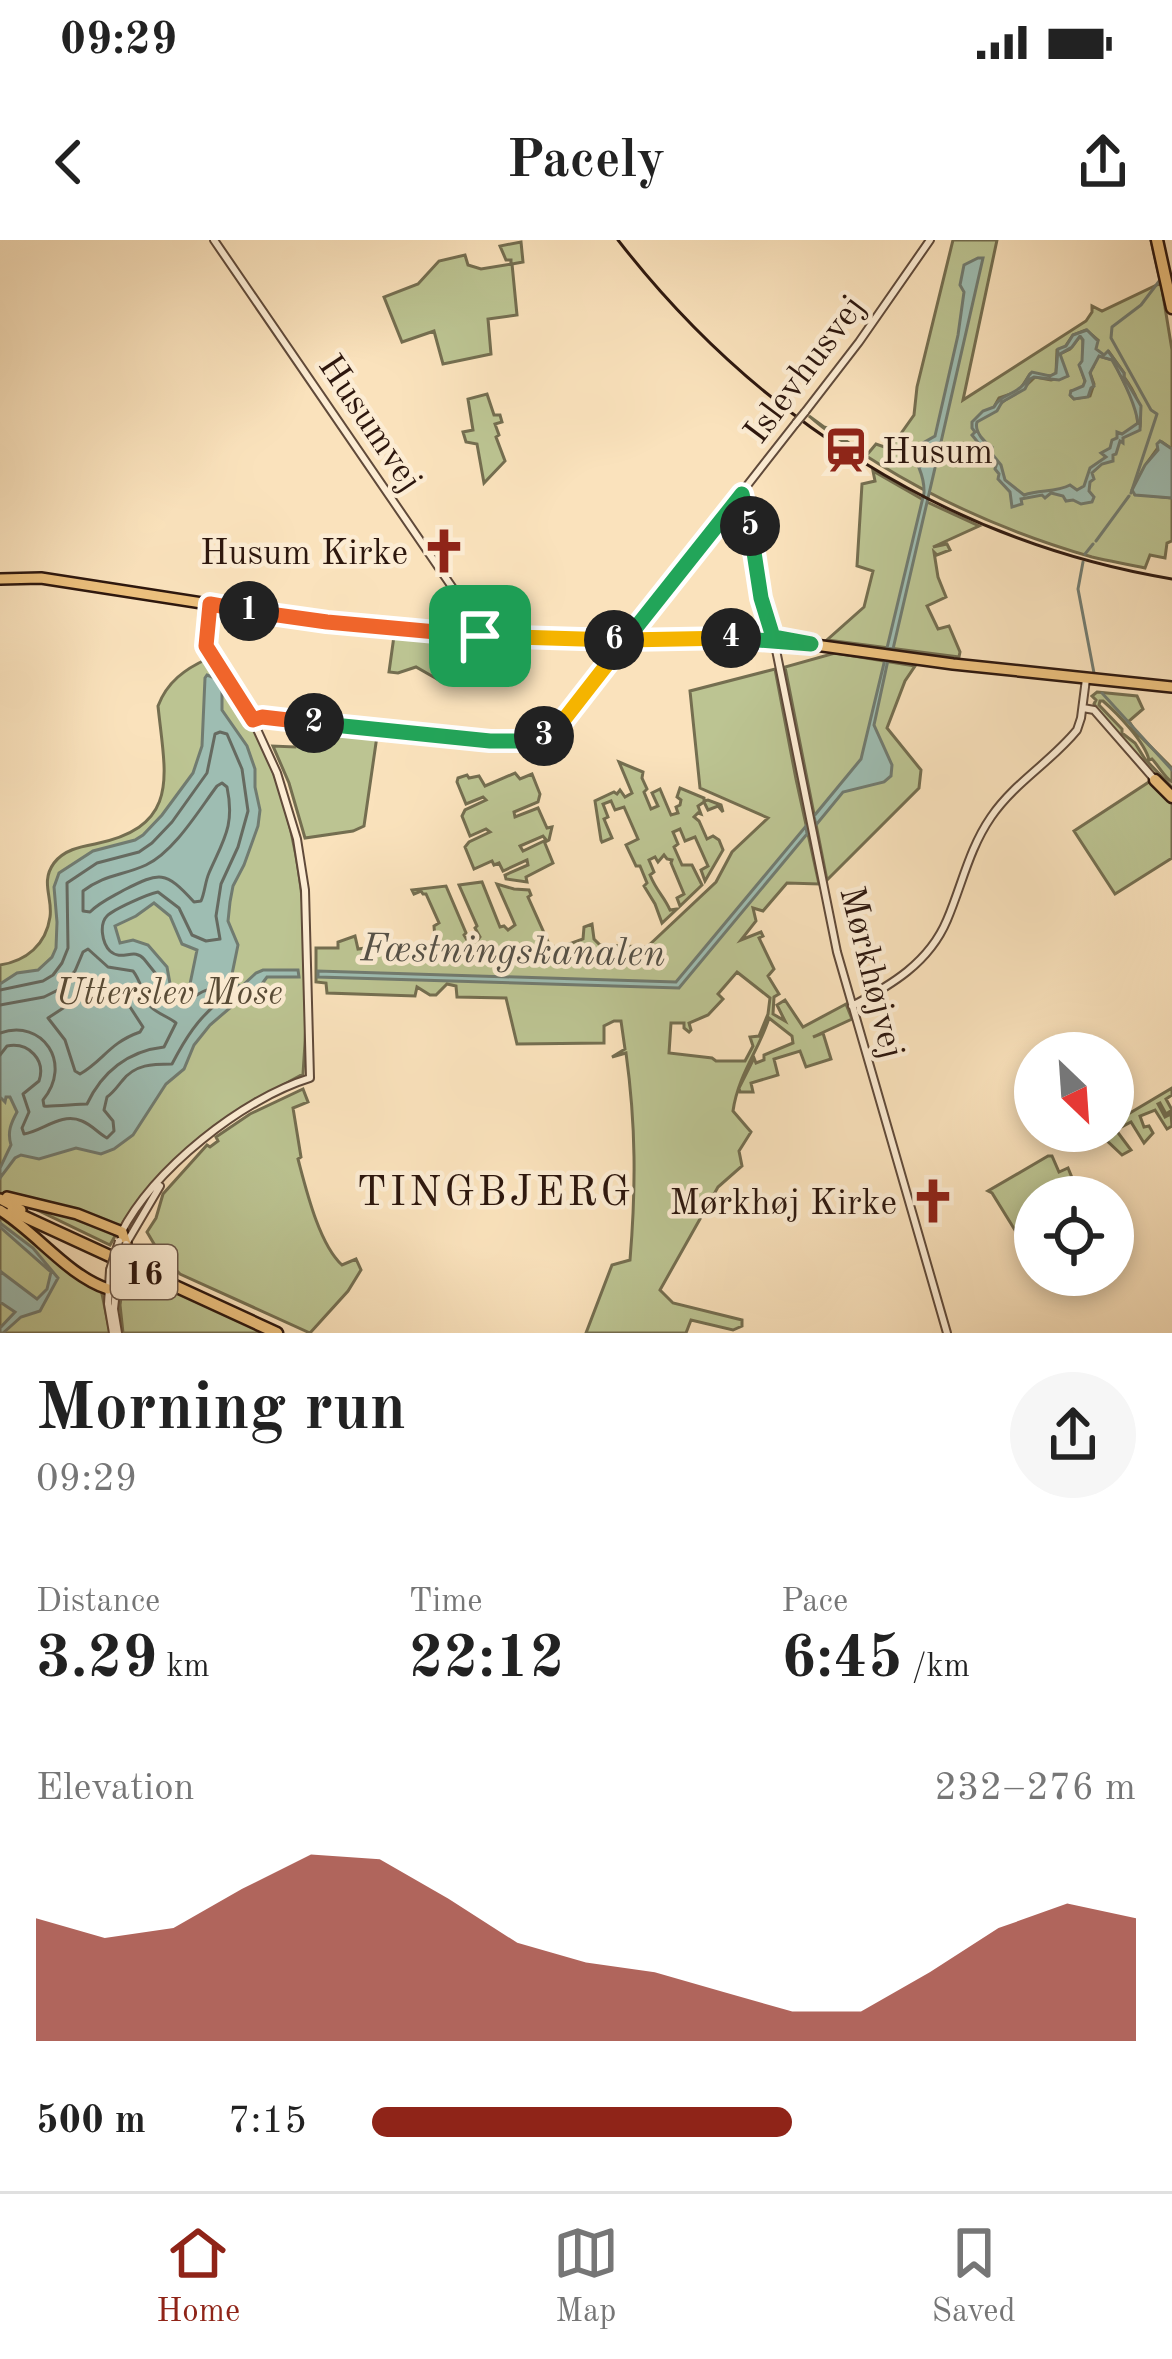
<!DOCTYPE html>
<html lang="en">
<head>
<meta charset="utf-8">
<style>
	body { margin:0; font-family:"Old Standard TT",serif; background:#f6f6f6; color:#222; height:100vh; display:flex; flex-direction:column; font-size:45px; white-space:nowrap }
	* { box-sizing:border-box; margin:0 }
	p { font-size:39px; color:#767676 }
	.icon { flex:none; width:66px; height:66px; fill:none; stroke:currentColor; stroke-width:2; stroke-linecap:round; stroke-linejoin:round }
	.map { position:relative; height:1093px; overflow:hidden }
	.side { display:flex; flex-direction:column; background:#fff; flex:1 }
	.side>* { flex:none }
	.needle { width:78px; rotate:155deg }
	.fabs { position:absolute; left:1014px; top:792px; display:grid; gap:24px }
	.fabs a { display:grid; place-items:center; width:120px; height:120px; border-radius:50%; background:#fff; box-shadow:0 6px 18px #0003; font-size:60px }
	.pin { position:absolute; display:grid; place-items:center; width:102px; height:102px; color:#fff; margin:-51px; border-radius:24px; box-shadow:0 6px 18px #0006 }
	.km { position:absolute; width:60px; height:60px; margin:-30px; border-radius:50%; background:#222; color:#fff; font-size:33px; line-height:60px; text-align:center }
	.round { display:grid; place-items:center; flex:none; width:126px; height:126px; border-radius:63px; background:#f6f6f6 }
	.head { display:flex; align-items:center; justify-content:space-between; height:204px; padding:0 36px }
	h1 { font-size:66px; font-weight:700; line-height:90px }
	.metrics { display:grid; grid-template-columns:repeat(3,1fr); gap:18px; height:204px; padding:12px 36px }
	.metrics div { display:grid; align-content:center }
	.metrics b { font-size:60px; font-weight:700 }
	.metrics small { font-size:33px; font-weight:400 }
	.metrics p { font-size:33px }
	.chart { height:336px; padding:24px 36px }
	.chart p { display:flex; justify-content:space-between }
	.chart svg { width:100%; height:216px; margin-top:12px; fill:#8f2418; opacity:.7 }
	ul { padding:0 36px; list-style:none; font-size:39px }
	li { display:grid; grid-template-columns:192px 144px 1fr; align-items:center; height:90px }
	li i { height:30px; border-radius:15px; background:#8f2418 }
	.status { display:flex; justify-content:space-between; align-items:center; height:84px; padding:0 60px; background:#fff; direction:ltr }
	.status svg { height:33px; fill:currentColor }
	header { display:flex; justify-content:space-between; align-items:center; height:156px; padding:0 36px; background:#fff; font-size:54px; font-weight:700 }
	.menu { display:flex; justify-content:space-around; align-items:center; height:168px; border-top:3px solid #e0e0e0; background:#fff; font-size:33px; color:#767676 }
	.menu a { display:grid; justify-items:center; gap:6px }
	.menu .on { color:#8f2418 }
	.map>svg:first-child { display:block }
	.green { fill:#bcc492; stroke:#746e50; stroke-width:3; fill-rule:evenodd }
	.water { fill:#9ebdb2; stroke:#717b70; stroke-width:3; fill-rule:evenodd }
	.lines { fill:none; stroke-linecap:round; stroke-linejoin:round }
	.shore { stroke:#666a60; stroke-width:3 }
	.stream { stroke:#717b70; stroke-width:3 }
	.minor-casing { stroke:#604a3a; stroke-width:10 }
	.major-casing { stroke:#2d170e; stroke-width:14 }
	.highway-casing { stroke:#2d170e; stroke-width:15 }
	.minor { stroke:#fcecd3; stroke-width:6 }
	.major { stroke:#edc17e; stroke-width:9 }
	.highway { stroke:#edc17e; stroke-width:10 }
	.tram { stroke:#2d170e; stroke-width:3 }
	.minor-bridge-casing { stroke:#604a3a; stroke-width:10; stroke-linecap:butt }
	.minor-bridge { stroke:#fcecd3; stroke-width:6 }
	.split-1-casing { stroke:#fff; stroke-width:24 }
	.split-2-casing { stroke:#fff; stroke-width:24 }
	.split-3-casing { stroke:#fff; stroke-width:24 }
	.split-4-casing { stroke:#fff; stroke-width:24 }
	.split-5-casing { stroke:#fff; stroke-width:24 }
	.split-6-casing { stroke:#fff; stroke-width:24 }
	.split-7-casing { stroke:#fff; stroke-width:24 }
	.split-1 { stroke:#f0652b; stroke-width:15 }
	.split-2 { stroke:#f0652b; stroke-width:15 }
	.split-3 { stroke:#22a559; stroke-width:15 }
	.split-4 { stroke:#f5b400; stroke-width:15 }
	.split-5 { stroke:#22a559; stroke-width:15 }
	.split-6 { stroke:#22a559; stroke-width:15 }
	.split-7 { stroke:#f5b400; stroke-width:15 }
	.labels { text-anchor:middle; stroke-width:9; stroke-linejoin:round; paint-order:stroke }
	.shield { fill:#fcecd3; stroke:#6b5749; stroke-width:3 }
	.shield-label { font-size:33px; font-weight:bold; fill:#2d170e }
	.street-label { font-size:36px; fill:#2d170e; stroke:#fcecd3 }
	.poi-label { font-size:36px; fill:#2d170e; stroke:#fcecd3; text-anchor:end }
	.park-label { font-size:36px; font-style:italic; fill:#584b36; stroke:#fcecd3 }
	.water-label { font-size:39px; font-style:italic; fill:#555147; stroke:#fcecd3 }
	.quarter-label { font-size:42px; letter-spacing:3px; fill:#2d170e; stroke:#fcecd3 }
</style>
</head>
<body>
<div class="status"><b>09:29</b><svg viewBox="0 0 49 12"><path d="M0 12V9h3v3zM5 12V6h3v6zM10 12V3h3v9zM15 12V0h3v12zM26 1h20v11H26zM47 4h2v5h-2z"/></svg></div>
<header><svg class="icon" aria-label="back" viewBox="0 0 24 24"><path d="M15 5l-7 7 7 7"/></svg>Pacely<svg class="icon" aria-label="share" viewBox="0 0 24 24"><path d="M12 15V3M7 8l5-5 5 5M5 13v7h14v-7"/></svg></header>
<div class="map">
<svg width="1172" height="1093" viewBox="0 0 1172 1093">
	<rect width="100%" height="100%" fill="#fae2bc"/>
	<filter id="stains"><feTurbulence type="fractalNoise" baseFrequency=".00167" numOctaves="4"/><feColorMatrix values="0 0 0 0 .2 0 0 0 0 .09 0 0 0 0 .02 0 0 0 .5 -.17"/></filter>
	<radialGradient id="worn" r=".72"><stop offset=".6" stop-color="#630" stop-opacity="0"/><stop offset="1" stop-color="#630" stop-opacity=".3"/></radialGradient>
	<path class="green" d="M953,0H997L963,160L1086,81L1092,72V66L1102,71L1161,43L1172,110V209L1162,202L1147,223L1135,254L1172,258V301L1167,303L1165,318L1150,315L1145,328C1127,324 1108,321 1092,317C1016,295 945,265 879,224C855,209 830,195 809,176L824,187L847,194L845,200L866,216L876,204L890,209L914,175L917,147ZM1086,90L1098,100L1094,107L1097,113L1104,116L1109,112L1124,133V137C1135,152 1142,166 1140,186H1138L1136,166L1113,120L1099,116L1096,118L1093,127L1089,130L1094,144L1090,156L1074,159L1071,156V151L1083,149L1085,141L1080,126L1083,123V100L1080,96L1070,109L1060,114L1059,122L1067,136L1051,140L1035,137C1023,149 1020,151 1005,160C997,166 993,173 983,177V174L994,167L999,158L1019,151L1030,134L1051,136L1056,133L1057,110L1065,107L1073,95Z
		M521,2L523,22L512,24L517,75L488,79L491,114L443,124L434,91L402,102L384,57L418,44L439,21L465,15L468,25L481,29L511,24V20H506L500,6Z
		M487,154L494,175H500L502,182L495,184L499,195L496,197L505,221L484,243L477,204L466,202L463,192L473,190L468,159Z
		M873,231L927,262L979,286L933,307L947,304L950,310L937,315L934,312L938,337L946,357L927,366L938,389L949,386L960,412L959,417L827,400L864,367L873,331L857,326L862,244L875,241Z
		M394,396L437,400V439L416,427L398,433L389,432Z
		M835,413L915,426L905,441L887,488L921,530L919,548L827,640L785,427Z
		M207,419C305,531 314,692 303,834C223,877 153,923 110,1005L0,952V725C26,721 46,705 50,677C53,658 40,642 54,623C64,610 79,607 95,604C182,586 165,535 158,466C167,442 185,429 207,419Z
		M775,429L796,539L819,644L787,643L763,671L753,668L756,681L741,700L761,692L763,696L759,698L774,729L768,736L779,754L774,757L773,774L785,781L777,765L785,760L803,787L846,764L852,779L813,797L823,793L831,819L806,827L800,811L774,819L778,835L751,843L753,852H740L739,848L754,818L756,823L764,820V815L793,803L792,796L769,778C759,810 738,835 733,871L751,892L739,911L742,926L718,947L660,1050L673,1063L742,1080V1086L733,1090L691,1080L686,1093H586L612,1025L630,1020C636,948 636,885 626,813L612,817L625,809L621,781H614L604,786V803L517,804L506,758L457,757L456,746L447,744L436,755H430L417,747L415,756L327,753L326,743L316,742V708H338V702L355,696L358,709L380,706L429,709L435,698L434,686L439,683L426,654H423L421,651L414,654L412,650L446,646L466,693L464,695L467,700L477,701L480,697L475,688L477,686L459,645L482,642L500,687L504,686L508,690L515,685L497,644L514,649L529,650L531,655L528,657L550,706L561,707L583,699L584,687L592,684L594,699L600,705L647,707L716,642L732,612L768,578L700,548L690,451ZM737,732L770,758L768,774L759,796L750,797L753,806L745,821H716L712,818L669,813L671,783H684V788L689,792L691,790L689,783L708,775L723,759L718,754Z
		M1097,452L1137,456L1143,469L1129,481L1135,491L1172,528V542C1165,538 1158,525 1152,519L1149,520C1145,502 1117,473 1103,461H1100L1099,465L1122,489V493L1135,503L1145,519L1171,546L1170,550L1108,486L1094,464L1096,460L1092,456Z
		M335,492L377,496L364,586L353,591L305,598L289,543L273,506L295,507L297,493L333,496Z
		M619,522L643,532L642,538L647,549L644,552L651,569L658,566L652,553L660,549L671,575L678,573L676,567L680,565L681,560L677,557L680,548L704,558V561L708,560L721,565L723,572L718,566L708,570L704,562L698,566L701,574L698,573L694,577L699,581L707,599L713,596L719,600L723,610L705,641L701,630L708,626L695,597L685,601L680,589L673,592L678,604L674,607L682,625H692L702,645L680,666L677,658L684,654L671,623L672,620L667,619L664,615L658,622L655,617L649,620L654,632L650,635C657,652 664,656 670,670L677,669L662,683L655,664L644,646L647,643L640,626H636L626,605L638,599L624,567L615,570L611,561L603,564L608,577L604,579L612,598L602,602L601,600L595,561L614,552L617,554L620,550L625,557L632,553Z
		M515,533L520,539L532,534L540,554L538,562L514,572L515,577L538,568L547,588L552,587L549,600L547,601L543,596L520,606L523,611L544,601L553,623L526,637L527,642L506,639L505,635L528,625L527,620L503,631L499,623L494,625L492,621L474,629L465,607L469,602L490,592L486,589L470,596L462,576L465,570L486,560L483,557L466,564L457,542L458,538L467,535L469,538L479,536L485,546Z
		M1152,540L1172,559V618L1115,654L1074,591Z
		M1172,848V855L1166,859L1172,870L1166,874L1160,863L1158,864L1165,877L1171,874L1172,886L1167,889L1155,870L1140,876L1144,887L1149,886L1153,893L1144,903L1131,882L1116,890L1131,910L1122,915L1105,899L1093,902L1091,897L1100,891H1113V883Z
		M303,849L308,862L293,868L301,917L298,919C306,949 319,1004 342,1025L356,1019L361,1030L348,1051L310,1093L180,1034L160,1014L147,992L156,978L163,954L207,905L210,907L218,901L216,897L250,874Z
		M1048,916H1052L1059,932L1068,928L1080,957H1035V985L1018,995L992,953L988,951Z
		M0,977L101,1049L110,1093H0Z
		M125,1028L266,1093H123L120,1065Z"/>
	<path class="water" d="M978,18H983C953,149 924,278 893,409L887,408L924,253C925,230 913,226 916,207L935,196L958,95L964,52L960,45L964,25Z
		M1087,90L1098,101L1096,109L1104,115L1108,111L1124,133V137L1141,166L1140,190L1123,198V203L1120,201L1116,214L1113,215V221L1102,224L1092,233L1094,239L1090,242L1089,251L1094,257L1092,262L1081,264L1073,260L1066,261L1063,256L1051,253L1045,258L1042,255L1021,259L1022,264L1012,267L1010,252L998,239L999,234L995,229L997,223L987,213L982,217L980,215V205L972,195L975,192L972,188V182L983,171L994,167C1001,154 1015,155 1024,144C1027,140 1028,135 1032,132L1050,136L1056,133L1058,109L1066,106L1073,95ZM1080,96L1083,100L1082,121L1079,125L1085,141L1083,146L1071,151L1070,155L1074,159L1088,157L1091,148L1094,146L1090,133L1099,116L1112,120C1124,141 1135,163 1138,183L1122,194L1117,192V198L1112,200L1110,208L1101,213L1106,217L1090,228L1084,246L1077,250L1070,245C1055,253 1040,249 1024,255L1005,240L1001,225L992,214V207C985,203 974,192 977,182L997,171L1002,162L1025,149L1030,139L1034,137L1059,140L1068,136L1060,114L1072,107Z
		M1160,201L1172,209V258L1135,255L1132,250L1145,225L1158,210L1157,204Z
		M885,419L888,420L874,485L892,525L891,536L884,542L843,552L816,585L814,576L861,519Z
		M207,435L220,440L222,444V470L247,506L255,529V547L260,570L258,586L244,625L233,646L230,662L228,681L238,705L230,744L242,746L256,733L263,730H298L299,737H267L256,752L238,761L210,785L194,805L184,829L166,844L133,895L114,909L101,914L76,908L39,919L21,915L15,918L0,938V928L11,905C7,892 11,883 17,872L10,857H6L5,862L0,857V744L17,733L38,730L52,717L56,708L57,682L54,647L59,633L93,611L135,600L143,595L162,575L193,533L202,506L205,438ZM154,663L170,676L182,704L197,710L190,744L182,750L171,749L167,727L148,705L133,700L120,703L115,686L136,676Z
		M806,586L807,594L679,748L318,737V731L676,742Z
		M0,983L33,1008L58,1038L40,1071L21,1077L3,1093H0V1088L15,1072L0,1062V1031L37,1059L47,1049L51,1032L0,987Z"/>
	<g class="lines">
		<path class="shore" d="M222,543L227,547C235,585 224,599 209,633C205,642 205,652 201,661L194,662C165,630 160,632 124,650C112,657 100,662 90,672L83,671V651C105,634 122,636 146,625C174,612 199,570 217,546Z
			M91,741L124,750L130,767L143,787L140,792C109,803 104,820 80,834L75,831L65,800L48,778L74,761Z
			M0,750L43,741L53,735L62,723L68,708L67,643L97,623L139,612L152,603L172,582L207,533L215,494L220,492L227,494L242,529L248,571L238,607L221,644L216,676L220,699L206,701L192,695L179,668L158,652C148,654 114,669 107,676C99,684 102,703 110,711C122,722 134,707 144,719C148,724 152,729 156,734C161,744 158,750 166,760L184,762C198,757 206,743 221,753V760C198,778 185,799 172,824C153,824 135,824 122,841C117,847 113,853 107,857L104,870L113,881L114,891L107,898C98,893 92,885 82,881C61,872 43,891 24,894L22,888L29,872L23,854L39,841C46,820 29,802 7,806L0,815
			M0,765L44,757L58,750L75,731L83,712L88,709L108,727L133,731C142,742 142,756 151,767C158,774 169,777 176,783L164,807C128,811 102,832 87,864C78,864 49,867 44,866L43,860C73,824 43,778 0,793"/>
		<path class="stream" d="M1131,253L1157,174L1151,170L1111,98L1112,87L1141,65L1160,40L1151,0
			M1096,301L1129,256
			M1085,314L1093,304
			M1083,322L1078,349L1094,433
			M1102,453L1172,530"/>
		<g class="minor-casing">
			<path id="minor" d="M214,0L474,379L480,396
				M805,172L859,102L930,0
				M743,254L747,263L761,358L774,400L837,712L947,1093
				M1083,468L1094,470L1155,540
				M253,480L262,477L491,501C516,501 539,504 559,486L796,183
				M852,766C891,745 929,723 947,680C962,645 969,609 991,577C1015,542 1051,522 1077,490L1081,478L1086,439
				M121,993C154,929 242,859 310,838L305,650L297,599L277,533L255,485L206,406L210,364
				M127,1002L160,946
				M110,1030L108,1064L113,1093
				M118,1033L114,1069L118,1093"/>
		</g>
		<g class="major-casing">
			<path id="major" d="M0,339L41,338L286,376L455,396L627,400L773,397L811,404
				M808,404L953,424L1172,447
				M7,957L77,974L122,992L126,1004
				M0,959L21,970
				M0,970C38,994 67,1035 108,1049"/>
		</g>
		<g class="highway-casing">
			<path id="highway" d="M1157,0L1172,68
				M1155,540L1172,557
				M12,971L277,1093"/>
		</g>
		<use href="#minor" class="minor"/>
		<use href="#major" class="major"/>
		<use href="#highway" class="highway"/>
		<path class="tram" d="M618,0C755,177 949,302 1172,339"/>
		<g class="minor-bridge-casing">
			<path id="minor-bridge" d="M796,183L805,172
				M110,1030L119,1001
				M118,1033L126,1004"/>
		</g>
		<use href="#minor-bridge" class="minor-bridge"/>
	</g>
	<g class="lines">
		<g class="split-1-casing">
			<path id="split-1" d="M249,371L327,382L480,396"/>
		</g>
		<g class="split-2-casing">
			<path id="split-2" d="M249,371L210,364L206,406L253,480L262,477L314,483"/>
		</g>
		<g class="split-3-casing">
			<path id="split-3" d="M314,483L490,501H528L544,496"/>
		</g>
		<g class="split-4-casing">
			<path id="split-4" d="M544,496L559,486L626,400L731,398"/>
		</g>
		<g class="split-5-casing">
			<path id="split-5" d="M731,398L811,404L773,397L761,358L750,286"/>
		</g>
		<g class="split-6-casing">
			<path id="split-6" d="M614,400H626L742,254L750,286"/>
		</g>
		<g class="split-7-casing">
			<path id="split-7" d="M480,396L614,400"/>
		</g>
		<use href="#split-1" class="split-1"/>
		<use href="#split-2" class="split-2"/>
		<use href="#split-3" class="split-3"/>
		<use href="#split-4" class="split-4"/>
		<use href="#split-5" class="split-5"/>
		<use href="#split-6" class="split-6"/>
		<use href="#split-7" class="split-7"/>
	</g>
	<defs>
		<g id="station-bare" transform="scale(3.6)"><path d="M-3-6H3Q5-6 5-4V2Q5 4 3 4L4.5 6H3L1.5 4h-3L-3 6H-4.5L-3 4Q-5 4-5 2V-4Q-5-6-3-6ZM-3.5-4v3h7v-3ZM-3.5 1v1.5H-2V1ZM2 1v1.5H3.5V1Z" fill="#8f2418" stroke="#fcecd3" stroke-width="2.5" paint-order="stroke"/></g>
		<g id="church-bare" transform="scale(3.6)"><path d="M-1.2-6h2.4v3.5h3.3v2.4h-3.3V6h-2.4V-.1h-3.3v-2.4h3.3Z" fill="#8f2418" stroke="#fcecd3" stroke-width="2.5" paint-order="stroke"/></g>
	</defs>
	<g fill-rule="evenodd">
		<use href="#station-bare" x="846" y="210"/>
		<use href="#church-bare" x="444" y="311"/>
		<use href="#church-bare" x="933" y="961"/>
	</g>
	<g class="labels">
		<rect class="shield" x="111" y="1005" width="66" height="54" rx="9"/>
		<g class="shield-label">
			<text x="144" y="1044">16</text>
		</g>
		<g class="street-label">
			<text transform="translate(803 128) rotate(-53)" y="13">Islevhusvej</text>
			<text transform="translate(372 182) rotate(56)" y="13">Husumvej</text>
			<text transform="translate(874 732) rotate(76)" y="13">Mørkhøjvej</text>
		</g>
		<g class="poi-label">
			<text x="882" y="223" text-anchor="start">Husum</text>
			<text x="408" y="324">Husum Kirke</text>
			<text x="897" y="974">Mørkhøj Kirke</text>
		</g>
		<g class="park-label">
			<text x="169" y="764">Utterslev Mose</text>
		</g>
		<g class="water-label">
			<text transform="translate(513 709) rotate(1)" y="14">Fæstningskanalen</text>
		</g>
		<g class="quarter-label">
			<text x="495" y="965">TINGBJERG</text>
		</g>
	</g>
	<rect width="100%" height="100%" filter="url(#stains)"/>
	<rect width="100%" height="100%" fill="url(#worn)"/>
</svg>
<div class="fabs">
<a><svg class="needle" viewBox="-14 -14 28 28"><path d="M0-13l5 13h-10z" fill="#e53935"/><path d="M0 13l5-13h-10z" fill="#767676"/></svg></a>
<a><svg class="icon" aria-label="locate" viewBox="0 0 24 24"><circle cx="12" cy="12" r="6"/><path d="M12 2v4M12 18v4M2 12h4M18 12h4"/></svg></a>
</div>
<div class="pin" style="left:480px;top:396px;background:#1e9e55"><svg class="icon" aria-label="arrive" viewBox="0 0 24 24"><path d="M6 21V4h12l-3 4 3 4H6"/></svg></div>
<b class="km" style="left:249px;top:371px">1</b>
<b class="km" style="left:314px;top:483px">2</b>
<b class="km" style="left:544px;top:496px">3</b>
<b class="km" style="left:731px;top:398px">4</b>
<b class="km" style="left:750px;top:286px">5</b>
<b class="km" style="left:614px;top:400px">6</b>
</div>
<section class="side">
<div class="head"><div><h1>Morning run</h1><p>09:29</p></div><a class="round"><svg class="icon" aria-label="share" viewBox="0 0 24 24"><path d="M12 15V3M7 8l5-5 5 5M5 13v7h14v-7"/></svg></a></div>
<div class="metrics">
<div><p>Distance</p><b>3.29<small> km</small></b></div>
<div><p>Time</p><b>22:12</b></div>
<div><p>Pace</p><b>6:45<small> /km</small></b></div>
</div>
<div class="chart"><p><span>Elevation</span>232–276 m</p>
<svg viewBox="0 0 160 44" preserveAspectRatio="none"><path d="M0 44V19L10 23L20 21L30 13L40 6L50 7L60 15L70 24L80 28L90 30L100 34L110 38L120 38L130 30L140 21L150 16L160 19V44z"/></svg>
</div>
<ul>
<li><b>500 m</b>7:15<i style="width:55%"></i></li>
</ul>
</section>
<nav class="menu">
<a class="on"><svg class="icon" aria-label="home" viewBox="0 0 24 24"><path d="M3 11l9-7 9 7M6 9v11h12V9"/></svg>Home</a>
<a><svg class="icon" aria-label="map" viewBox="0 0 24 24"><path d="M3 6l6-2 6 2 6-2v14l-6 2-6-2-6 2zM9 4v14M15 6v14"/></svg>Map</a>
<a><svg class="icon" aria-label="saved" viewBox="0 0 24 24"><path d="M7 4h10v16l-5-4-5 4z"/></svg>Saved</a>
</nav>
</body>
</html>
